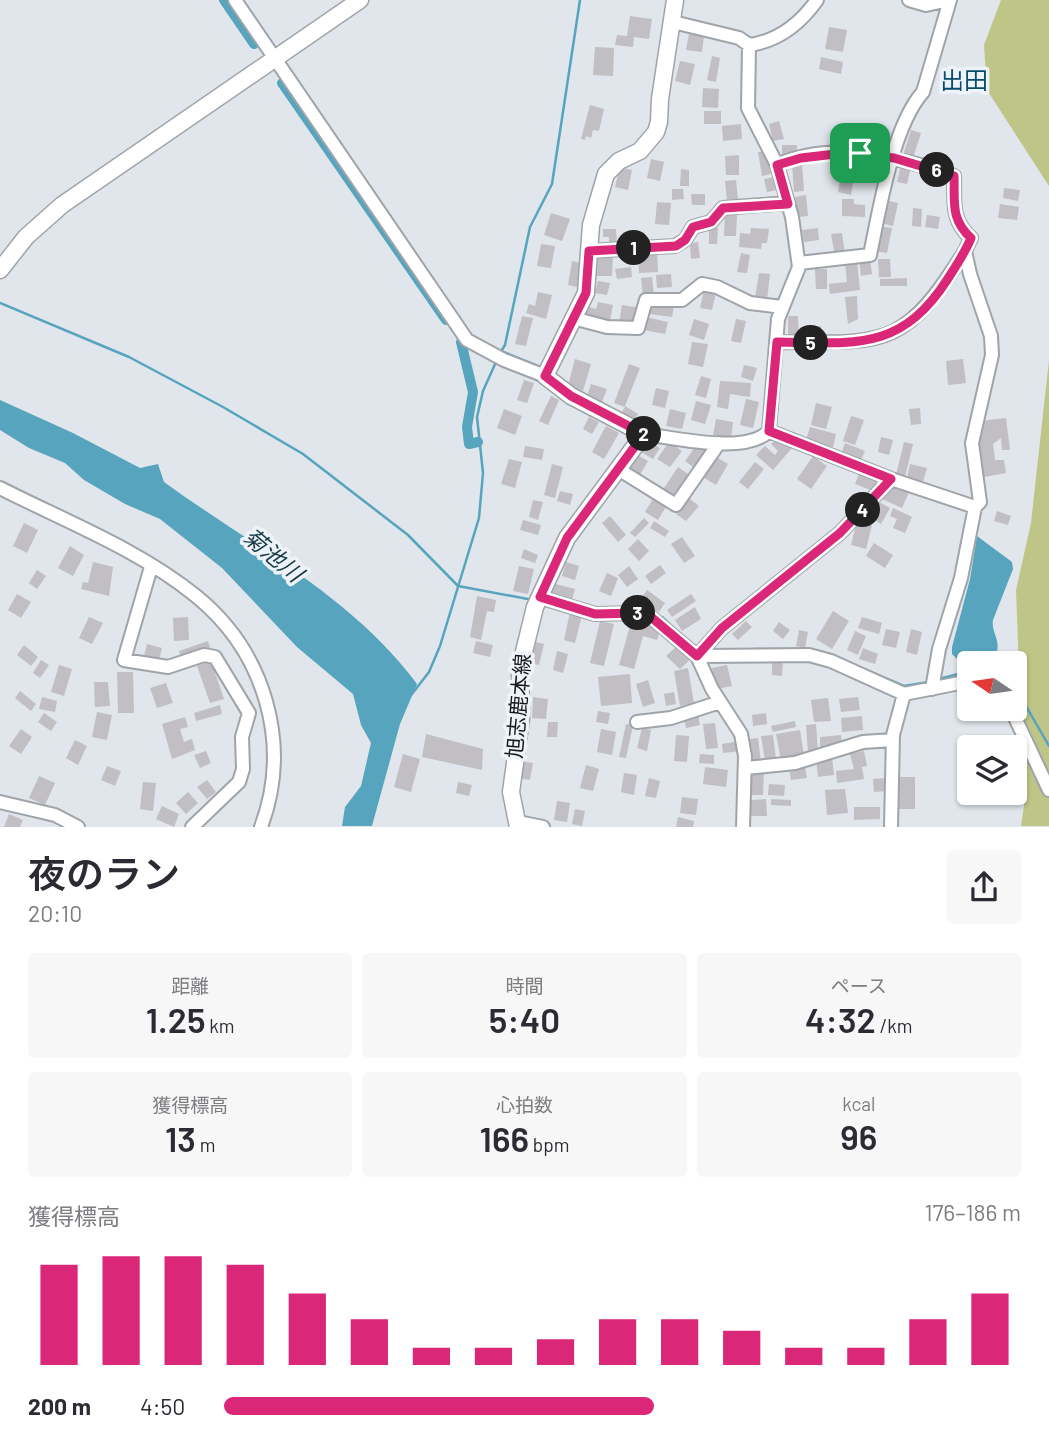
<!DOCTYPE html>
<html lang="ja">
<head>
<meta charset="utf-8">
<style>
	body { margin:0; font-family:Barlow,"Noto Sans JP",sans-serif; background:#f7f7f7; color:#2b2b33; height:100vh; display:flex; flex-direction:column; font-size:26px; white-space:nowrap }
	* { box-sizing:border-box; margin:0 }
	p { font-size:23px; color:#7c7c81 }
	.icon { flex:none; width:38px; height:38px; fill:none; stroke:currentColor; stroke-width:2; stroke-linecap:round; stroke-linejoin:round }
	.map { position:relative; height:827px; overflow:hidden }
	.panel { display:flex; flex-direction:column; background:#fff; flex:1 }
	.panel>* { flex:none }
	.needle { width:46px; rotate:283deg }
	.buttons { position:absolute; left:957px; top:651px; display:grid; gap:14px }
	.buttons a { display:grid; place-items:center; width:70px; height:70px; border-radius:7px; background:#fff; box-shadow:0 2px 5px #0004; font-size:35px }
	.pin { position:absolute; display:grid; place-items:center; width:60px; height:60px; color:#fff; margin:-30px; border-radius:14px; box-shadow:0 4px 10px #0006 }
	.km { position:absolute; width:35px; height:35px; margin:-18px; border-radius:50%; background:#222; color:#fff; font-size:19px; line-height:35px; text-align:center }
	.round { display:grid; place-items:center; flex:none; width:74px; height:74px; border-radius:7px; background:#f7f7f7 }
	.headline { display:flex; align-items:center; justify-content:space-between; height:119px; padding:0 28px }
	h1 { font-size:38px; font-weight:600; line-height:52px }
	.figures { display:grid; grid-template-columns:repeat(3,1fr); gap:10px; height:119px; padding:7px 28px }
	.figures div { display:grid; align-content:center; border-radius:7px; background:#f7f7f7; text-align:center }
	.figures b { font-size:35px; font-weight:600 }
	.figures small { font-size:19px; font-weight:400 }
	.figures p { font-size:19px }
	.chart { height:196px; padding:14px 28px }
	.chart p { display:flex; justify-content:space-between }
	.chart svg { width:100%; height:126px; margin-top:7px; stroke:#db2777; stroke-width:6 }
	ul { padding:0 28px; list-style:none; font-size:23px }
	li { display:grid; grid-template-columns:112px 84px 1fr; align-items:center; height:52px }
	li i { height:18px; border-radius:9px; background:#db2777 }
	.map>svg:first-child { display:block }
	.green { fill:#bfc586 }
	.water { fill:#57a4be }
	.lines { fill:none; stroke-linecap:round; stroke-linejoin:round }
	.stream { stroke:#57a4be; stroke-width:2.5 }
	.canal { stroke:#57a4be; stroke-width:10 }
	.building { fill:#c1bec4 }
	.street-casing { stroke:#9fa4a9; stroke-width:16 }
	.secondary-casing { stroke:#9fa4a9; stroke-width:19 }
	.street { stroke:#fff; stroke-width:12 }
	.secondary { stroke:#fff; stroke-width:16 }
	.route-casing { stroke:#fff; stroke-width:14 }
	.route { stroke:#db2777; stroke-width:9 }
	.labels { text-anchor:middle; stroke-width:7; stroke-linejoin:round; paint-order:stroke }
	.street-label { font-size:21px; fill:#16181a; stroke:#edf3f8 }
	.water-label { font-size:23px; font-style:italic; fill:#173b47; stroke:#edf3f8 }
	.quarter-label { font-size:24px; fill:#094c6b; stroke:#edf3f8 }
</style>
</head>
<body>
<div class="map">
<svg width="1049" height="827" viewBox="0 0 1049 827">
	<rect width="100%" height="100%" fill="#e0e6eb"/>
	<path class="green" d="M1001,0H1049V186L987,90L984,45Z
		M1049,360V826H1021L1024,806L1016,590L1031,523Z"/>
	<path class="water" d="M0,400L73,433L140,468L158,464L164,482C251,545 353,597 417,684L400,724L372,826H342L345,807L361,786L371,743L361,725L353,694L297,647L222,568L160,519L125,504L84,480L65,463L29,448L0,430Z
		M977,536L1012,562L1013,569L993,620C991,631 1000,639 997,651L957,659L952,654V647L970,579Z"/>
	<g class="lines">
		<path class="stream" d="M0,303L129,357L223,407L303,454L408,535L458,586L533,600
			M501,351L540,367
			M500,353L505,345L530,227L552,184L580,0
			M662,617L679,633
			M754,649H807
			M866,670L904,686L929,682
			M939,679L970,671
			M1015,687L1049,746
			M412,694L429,672L440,646L479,518L483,473L477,417L483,391L496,362"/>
		<path class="canal" d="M224,0L254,44
			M282,83L446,320
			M461,342L473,392L467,427L469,444L478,442"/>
	</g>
	<path class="building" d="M630,16L652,19L649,39L634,37L633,47L615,45L617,35L627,36Z
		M829,27L847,30L843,52L825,49Z
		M689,34L704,36L702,52L686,50Z
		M595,47L614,48L613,76L593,75Z
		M712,56L720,58L716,82L707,80Z
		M821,57L843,62L841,74L819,69Z
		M680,61L695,64L690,85L675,81Z
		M703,88L719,89L718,108L702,107Z
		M590,105L604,109L599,131L593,130L591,138L586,136L585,140L581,139Z
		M704,111H721V124H704Z
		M779,121L784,139L773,141L769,124Z
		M741,124L742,139L723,141L722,126Z
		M911,130L921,133L913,158L903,155Z
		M782,145H797V155H782Z
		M768,151L771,174L762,176L758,152Z
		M739,155V175H726L725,156Z
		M844,157L857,159L851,195L838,192Z
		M651,159L664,162L660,181L647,178Z
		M802,163L804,191L794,192L792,164Z
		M901,165L911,167L907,184L897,182Z
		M620,167L632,170L628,190L615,187Z
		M681,169L689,170V186H680Z
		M774,177L777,190L767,192L764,179Z
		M736,180L738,199L727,200L725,181Z
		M1004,188L1020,190L1018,201L1003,198Z
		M672,189H683L684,199L672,200Z
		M691,194H705V205H692Z
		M806,195L808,216L798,217L795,197Z
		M842,199H854V204L865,205V217L842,216Z
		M885,200L898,203L893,226L880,223Z
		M657,202L671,203L669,225L655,224Z
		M1000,204L1019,207L1017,220L998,218Z
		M913,208L922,209L921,227L912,226Z
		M551,213L570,219L562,241L544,235Z
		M725,213L737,214L736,236H724Z
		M927,215L940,217L938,229L925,227Z
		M879,226L892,228L887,253L874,251Z
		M709,228H718L717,244H709Z
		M751,228L769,229L767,243H762L761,249L739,247L740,233L750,234Z
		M818,228L819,240L804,242L802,230Z
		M603,229H616L617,244H609V237H603Z
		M842,233L845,255L835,256L831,234Z
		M698,242L700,258L691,259L690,244Z
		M541,244L555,246L551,268L537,266Z
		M657,250L658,272L639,273L638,251Z
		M741,253L750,255L747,273L737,272Z
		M598,255L613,256L612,276H597Z
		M870,258L872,274L861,276L859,259Z
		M878,259H890L891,277H879Z
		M572,261L585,264L581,288L568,285Z
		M857,261L860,290L830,294L829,284L847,282L845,262Z
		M631,267L632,277L617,279L615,269Z
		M815,269H827V289H816Z
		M759,273L770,274L767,300L755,298Z
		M671,274L672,287L657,288L656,275Z
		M652,277L654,295L643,297L641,278Z
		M907,278V286H880V279Z
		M598,281L610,283L607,295L595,293Z
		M704,290L716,293L712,310L700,308Z
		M538,292L552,295L546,319L526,313L529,304L535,306Z
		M857,296L858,319L848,324L845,297Z
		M598,302L613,305L609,325L582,320L586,306L596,309Z
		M650,302L674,305L672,317L649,314Z
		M622,305L641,308L638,327L619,324Z
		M522,316L533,318L526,346L515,344Z
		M788,316H798L799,337L788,338Z
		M646,317L668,322L665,334L644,330Z
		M694,319L709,324L704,340L689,335Z
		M736,319L746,321L741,343L731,341Z
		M803,326H821V337L803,336Z
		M692,342L708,344L703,367L688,364Z
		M575,359L591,364L583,391L568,386Z
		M963,359L966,383L948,385L946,361Z
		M629,364L640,368L625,406L638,414L632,423L620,415L625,407L614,403Z
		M744,365L757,368L753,381L741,377Z
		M701,376L711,379L706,398L695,395Z
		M524,380L534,383L527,403L517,400Z
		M720,381L751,383L750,397L730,394L728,409L717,407Z
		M591,384L607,389L602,402L587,396Z
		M656,388L669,391L665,408L652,405Z
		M551,396L559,400L548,425L539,421Z
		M746,399L759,402L753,428L740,425Z
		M696,401L711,405L705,424L691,420Z
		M816,403L832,407L826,429L811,425Z
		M920,408L921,424L911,425L909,409Z
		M504,409L522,416L515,435L497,428Z
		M670,409L686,413L682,429L666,426Z
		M851,416L864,420L855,445L843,441Z
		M589,417L599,422L592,434L583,429Z
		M1006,418L1010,450H1002L1001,438L993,444L995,460H1004L1006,473L984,477L977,445L980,421Z
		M716,419L733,422L731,438L713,435Z
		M606,426L619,433L604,459L592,452Z
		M810,427L836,434L833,447L806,440Z
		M881,437L893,440L889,455L878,452Z
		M777,438L792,448L773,470L756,455L765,446L775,455L778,451L771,444Z
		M648,440L660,448L653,459L641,452Z
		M669,442L682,451L670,467L657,459Z
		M904,442L913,444L905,477L896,475Z
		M698,443L710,452L697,470L685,461Z
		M845,443L865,451L860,462L841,454Z
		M525,446L544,449L542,460L523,457Z
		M637,455L648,461L638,478L627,472Z
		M713,455L728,464L716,485L701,476Z
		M813,456L827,466L811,489L797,479Z
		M509,459L522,462L515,488L501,484Z
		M755,462L764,469L748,489L739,482Z
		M552,464L563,467L555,498L544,495Z
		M910,464L927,468L923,482L907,478Z
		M678,467L691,476L675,500L662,491Z
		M860,471L878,478L873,491L855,484Z
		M889,483L909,492L902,508L882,499Z
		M560,491L573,494L570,505L557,501Z
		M654,497L667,505L658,520L645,512Z
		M689,498L699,506L686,521L676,514Z
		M533,500L543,502L538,520L529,517Z
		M879,502L890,508L881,524L870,517Z
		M893,508L912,517L905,533L893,528L897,519L890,516Z
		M997,511L1011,516L1008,525L994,521Z
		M610,516L626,535L618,542L602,523Z
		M644,518L649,523L635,537L630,533Z
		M523,520L541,525L538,535L520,530Z
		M654,521L669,531L665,537L650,528Z
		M857,521L872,525L866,549L851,545Z
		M24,523L38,530L27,553L13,546Z
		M682,537L695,556L684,563L671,544Z
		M638,539L649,551L639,561L628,549Z
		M874,543L893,555L885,568L866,556Z
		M70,546L84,555L73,576L58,568Z
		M524,549L538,555L535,563L521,558Z
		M93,562L113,567L109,596L81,589L83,582L88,583Z
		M566,562L579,566L575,580L562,576Z
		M660,565L666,573L651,584L645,576Z
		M519,566L534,569L528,594L513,591Z
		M629,566L638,579L627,587L618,575Z
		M37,570L46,576L37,589L29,583Z
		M607,573L618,578L611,596L599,591Z
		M552,583L575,589L572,600L549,595Z
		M647,590L665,603L659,612L640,600Z
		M17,594L31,602L21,618L8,610Z
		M691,594L696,601L672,617L667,610Z
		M477,596L496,600L494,612L487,611L481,640L470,637Z
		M695,607L701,619L682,631L675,620Z
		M833,611L849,621L832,649L816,639Z
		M570,612L582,615L575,643L564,640Z
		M89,617L103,623L92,644L79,638Z
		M188,617L189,640L174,641L173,618Z
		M862,617L882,623L879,634L858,628Z
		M632,619L661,627L657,640L643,636L634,669L619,665Z
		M600,621L614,624L604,666L590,663Z
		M746,621L752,627L738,640L732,634Z
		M779,622L790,630L783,639L773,631Z
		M886,629L900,632L896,648L882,645Z
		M911,629L922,632L917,655L906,652Z
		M799,630L808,632L805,648L796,646Z
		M855,631L866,636L858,655L847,650Z
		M208,641L210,648L181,658L179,651Z
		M476,641L493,645L490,657L473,653Z
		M531,641L544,644L539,665L526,662Z
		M147,644L162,648L159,660L144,656Z
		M24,645L38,657L31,666L17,655Z
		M678,645L692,658L680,669L666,656Z
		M863,648L878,654L875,664L859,659Z
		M557,651L568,654L563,673L553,670Z
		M772,659L783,660L782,676L772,675Z
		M41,660L49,665L40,678L33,673Z
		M211,661L224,699L210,703L197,666Z
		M59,665L72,669L64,696L51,692Z
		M727,665L732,686L716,689L712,668Z
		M688,668L694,703L680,706L674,671Z
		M117,672H133L134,713H118Z
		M630,674L632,703L601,706L598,677Z
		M648,680L655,703L643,707L636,684Z
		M94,682H108L110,706L95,707Z
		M166,683L173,703L157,708L150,688Z
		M20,691L36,704L31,711L15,698Z
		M674,692L676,704L666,706L664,694Z
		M42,697L57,701L55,712L39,709Z
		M533,697L548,699L546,719L532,718Z
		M858,697L860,710L841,712L839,699Z
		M828,698L831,721L814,722L811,700Z
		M220,705L222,714L196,721L194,713Z
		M598,711L610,713L608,724L596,722Z
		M97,712L112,715L107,740L92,737Z
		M44,713L57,722L51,731L38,722Z
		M766,713L767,724L753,726L752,715Z
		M698,715L700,725L686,728L684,718Z
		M862,716L863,730L842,732L841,718Z
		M185,717L188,727L180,729L184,742L192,739L195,750L172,759L162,724Z
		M795,721L796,727L773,732L771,726Z
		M548,722H558L557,737H547Z
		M715,723L718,748L706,749L703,724Z
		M626,724L633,725L626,758L619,757Z
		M816,724L818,752L808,753L806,725Z
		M642,728L651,730L647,751L637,748Z
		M21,729L32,737L21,754L9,746Z
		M601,729L616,732L612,755L597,752Z
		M800,730L804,756L781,760L776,734Z
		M426,734L483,749L482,770L422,757Z
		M676,735L689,736L687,762L674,761Z
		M773,735L776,759L765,761L761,736Z
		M841,735L842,747L820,748V737Z
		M758,738L761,762L754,763L750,739Z
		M75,740L87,746L78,765L66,758Z
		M740,741L741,751L723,753L722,744Z
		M206,751L211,763L200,768L194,755Z
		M864,751L867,766L862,767L864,779L837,783L836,771L854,769L850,754Z
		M403,754L420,759L411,792L394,787Z
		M700,754L714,755V764L699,763Z
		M832,757L834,775L818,777L816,759Z
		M520,761L533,763L530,780L517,778Z
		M586,765L599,769L593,791L580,788Z
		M107,766L121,771L115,786L101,780Z
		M805,766L807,778L791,780L789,768Z
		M705,767L728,770L726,787L703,784Z
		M752,770L764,771L763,795H751Z
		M624,773L637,775L634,795L621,792Z
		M39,776L55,783L45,805L29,798Z
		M899,777H915V809H899Z
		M649,778L660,781L656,798L645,796Z
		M886,778L887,791L874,792L873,779Z
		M207,780L216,792L207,799L197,787Z
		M143,782L156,783L153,811L140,809Z
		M458,782L472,785L469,796L456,793Z
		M769,784L785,785L784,796L768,795Z
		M845,789L848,813L827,815L825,790Z
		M188,792L198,803L186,814L176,803Z
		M682,797L698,799L696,815L680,813Z
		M766,799L767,816H751V800Z
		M771,799L791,800V806L771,805Z
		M557,801L570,803L567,822L554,820Z
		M162,806L179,814L174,827L156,819Z
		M854,807H880V819L854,820Z
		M575,809L585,811L582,826L572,824Z
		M9,814L23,820L20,827H4Z
		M678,817L694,821L693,827H676Z"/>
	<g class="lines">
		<g class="street-casing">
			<path id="street" d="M235,0L467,340L504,360L545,376
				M909,0L926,5L949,0
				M673,22L739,38L749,45C779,41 800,24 817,0
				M777,165C833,140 900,157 954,176C955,201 950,219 971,238L965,251L970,274L991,336L992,355L972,443L980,502L975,507L961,578L939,649L932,689
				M589,251L675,246L685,240L693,227L711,222L723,208L788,203
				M799,263L870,255C879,211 893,125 923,92L950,0
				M573,318L607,327L638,328L646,300H682L702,284L717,287L750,303L782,307
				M777,342C887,343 904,348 965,251
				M769,431L891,479L975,507
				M644,434C677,438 746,455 769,431L778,319L799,267L792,217L777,165L748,108L749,45
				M618,469L676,505L719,443
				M0,488C65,521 140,550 196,596C265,652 292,744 261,827
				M151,567L124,660L168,667L204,655L215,657L249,713L242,737L243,769L239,782L192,827
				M539,597L595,614L638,613L651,617L697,656L712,689L741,734L745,756L743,827
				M697,656L809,655L831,661L904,694L970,681
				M697,656L722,628L840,533L891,479
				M1011,709L1049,790
				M637,722L671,718L720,702
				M746,768L795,763L863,742L892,740
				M0,802L55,815L78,827
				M518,822L543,827
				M891,827L893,735L904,694"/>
		</g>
		<g class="secondary-casing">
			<path id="secondary" d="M0,270L26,237L62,205L360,0
				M518,827L511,792L521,719L520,668L535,607L567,538L644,434L571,396L545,376L586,293L591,225L606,174L619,161L640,151L656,132L659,122L660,99L675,0"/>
		</g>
		<use href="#street" class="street"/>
		<use href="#secondary" class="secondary"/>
	</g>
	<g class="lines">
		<g class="route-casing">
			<path id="route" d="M844,153L894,158L954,176C955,201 950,219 971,238C965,253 956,266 947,280C901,352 853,343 777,342L769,431L891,479L840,533L722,628L697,656L651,617L638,613L595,614L540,597L567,538L644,434L571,396L545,376L586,293L589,251L676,246L685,240L693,227L711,222L723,208L788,204L777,165L801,158Z"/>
		</g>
		<use href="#route" class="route"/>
	</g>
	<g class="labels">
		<g class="street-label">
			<text transform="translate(519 706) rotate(-85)" y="7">旭志鹿本線</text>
		</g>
		<g class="water-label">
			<text transform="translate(273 555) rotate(40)" y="8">菊池川</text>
		</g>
		<g class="quarter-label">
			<text x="964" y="89">出田</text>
		</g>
	</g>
</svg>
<div class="buttons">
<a><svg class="needle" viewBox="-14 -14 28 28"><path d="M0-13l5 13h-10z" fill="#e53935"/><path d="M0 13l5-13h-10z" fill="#7c7c81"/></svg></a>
<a><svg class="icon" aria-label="layers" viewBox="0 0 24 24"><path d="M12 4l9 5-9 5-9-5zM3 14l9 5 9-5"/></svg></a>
</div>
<div class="pin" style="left:860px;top:153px;background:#1e9e55"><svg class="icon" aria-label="arrive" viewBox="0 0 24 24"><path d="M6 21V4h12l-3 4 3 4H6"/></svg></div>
<b class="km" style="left:634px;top:248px">1</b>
<b class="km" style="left:644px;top:434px">2</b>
<b class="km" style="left:638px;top:613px">3</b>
<b class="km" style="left:863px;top:510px">4</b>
<b class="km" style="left:811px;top:343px">5</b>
<b class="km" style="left:937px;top:170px">6</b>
</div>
<section class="panel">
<div class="headline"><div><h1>夜のラン</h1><p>20:10</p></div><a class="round"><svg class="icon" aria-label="share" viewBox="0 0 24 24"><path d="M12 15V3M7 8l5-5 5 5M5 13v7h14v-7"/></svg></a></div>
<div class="figures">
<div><p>距離</p><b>1.25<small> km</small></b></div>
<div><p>時間</p><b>5:40</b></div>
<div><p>ペース</p><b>4:32<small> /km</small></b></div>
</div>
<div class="figures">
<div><p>獲得標高</p><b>13<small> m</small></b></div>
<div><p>心拍数</p><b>166<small> bpm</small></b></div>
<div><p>kcal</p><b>96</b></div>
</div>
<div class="chart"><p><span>獲得標高</span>176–186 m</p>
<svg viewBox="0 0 160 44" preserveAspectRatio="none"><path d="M5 44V9M15 44V6M25 44V6M35 44V9M45 44V19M55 44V28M65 44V38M75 44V38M85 44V35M95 44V28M105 44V28M115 44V32M125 44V38M135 44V38M145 44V28M155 44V19"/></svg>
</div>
<ul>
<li><b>200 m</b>4:50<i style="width:54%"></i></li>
</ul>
</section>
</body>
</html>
